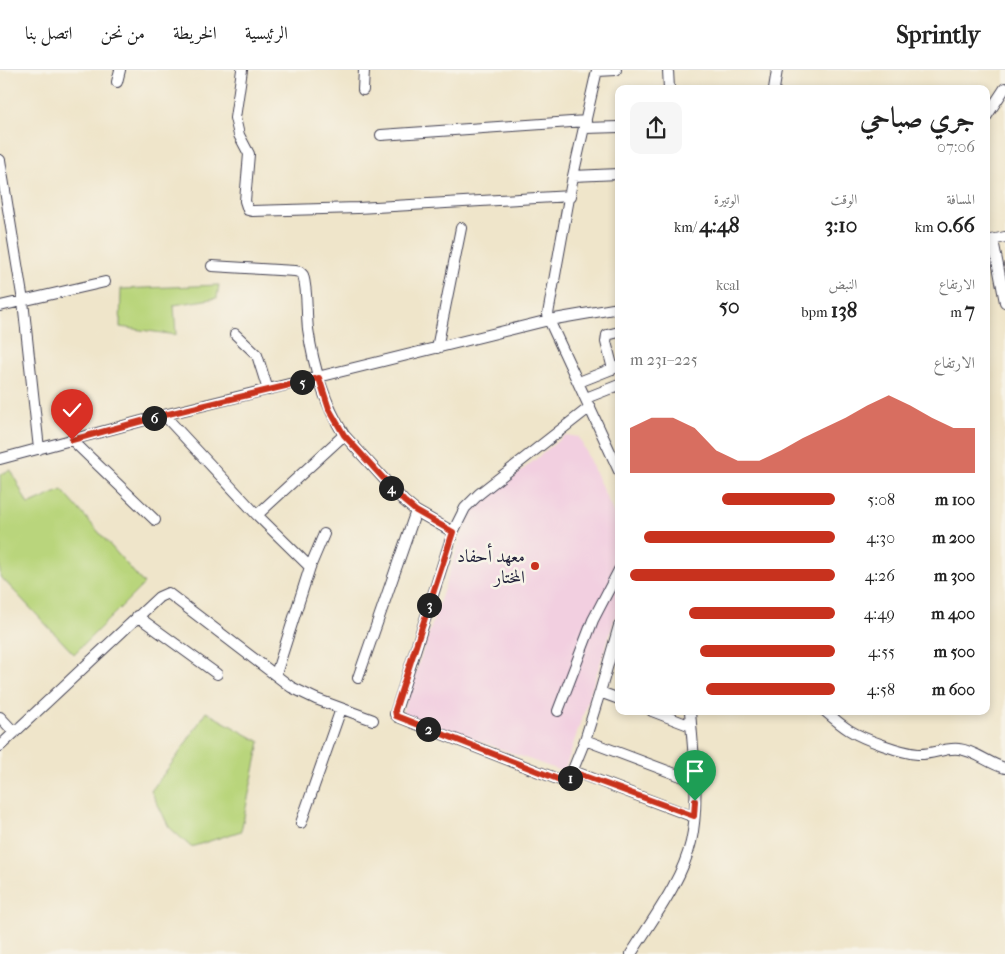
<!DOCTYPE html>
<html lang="ar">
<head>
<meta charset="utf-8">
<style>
	body { margin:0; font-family:"IM FELL French Canon",Amiri,serif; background:#f6f6f6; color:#222; direction:rtl; height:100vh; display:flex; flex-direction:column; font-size:19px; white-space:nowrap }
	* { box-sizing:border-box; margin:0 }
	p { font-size:16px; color:#767676 }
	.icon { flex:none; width:28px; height:28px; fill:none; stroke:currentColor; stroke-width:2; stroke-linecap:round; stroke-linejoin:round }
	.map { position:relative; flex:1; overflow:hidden; direction:ltr }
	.details { position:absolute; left:615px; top:15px; width:375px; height:630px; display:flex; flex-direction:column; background:#fff; border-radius:10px; box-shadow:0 2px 8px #0003; direction:rtl }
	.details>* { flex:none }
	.pin { position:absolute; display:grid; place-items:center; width:42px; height:42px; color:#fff; margin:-51px -21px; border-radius:50% 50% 50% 0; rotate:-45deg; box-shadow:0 0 5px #0007 }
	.pin .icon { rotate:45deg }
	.km { position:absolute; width:25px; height:25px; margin:-12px; border-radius:50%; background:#222; color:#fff; font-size:14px; line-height:25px; text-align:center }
	.round { display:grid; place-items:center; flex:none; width:52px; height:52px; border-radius:10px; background:#f6f6f6 }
	.head { display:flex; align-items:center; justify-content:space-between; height:85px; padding:0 15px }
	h1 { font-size:28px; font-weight:800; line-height:38px }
	.metrics { display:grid; grid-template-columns:repeat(3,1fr); gap:8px; height:85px; padding:5px 15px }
	.metrics div { display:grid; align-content:center }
	.metrics b { font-size:21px; font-weight:800 }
	.metrics small { font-size:14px; font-weight:400 }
	.metrics p { font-size:14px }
	.chart { height:140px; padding:10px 15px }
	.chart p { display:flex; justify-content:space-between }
	.chart svg { width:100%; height:90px; margin-top:5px; fill:#c8321e; opacity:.7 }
	ul { padding:0 15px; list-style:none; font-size:16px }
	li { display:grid; grid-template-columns:80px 60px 1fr; align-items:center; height:38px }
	li i { height:12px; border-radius:6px; background:#c8321e }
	header { display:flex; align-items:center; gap:30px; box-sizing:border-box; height:70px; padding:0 25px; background:#fff; border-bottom:1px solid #e0e0e0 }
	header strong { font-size:24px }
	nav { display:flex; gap:28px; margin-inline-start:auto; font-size:18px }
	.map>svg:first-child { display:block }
	.built { fill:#f2cfe0 }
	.green { fill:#b9d57c; stroke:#6e7c5c }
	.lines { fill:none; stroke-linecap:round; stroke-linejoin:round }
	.minor-casing { stroke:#413f50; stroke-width:12 }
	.minor { stroke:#fff; stroke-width:10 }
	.route-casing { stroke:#fff; stroke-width:10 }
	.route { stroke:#c8321e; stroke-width:6 }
	.poi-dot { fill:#c8321e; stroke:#f7f3e8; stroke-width:2 }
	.labels { text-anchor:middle; stroke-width:5; stroke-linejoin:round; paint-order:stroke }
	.poi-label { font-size:18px; fill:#22223b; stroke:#f7f3e8; text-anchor:end }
</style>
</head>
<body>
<header>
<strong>Sprintly</strong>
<nav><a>الرئيسية</a><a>الخريطة</a><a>من نحن</a><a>اتصل بنا</a></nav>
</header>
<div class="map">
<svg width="1005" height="884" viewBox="0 0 1005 884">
	<rect width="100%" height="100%" fill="#f7f3e8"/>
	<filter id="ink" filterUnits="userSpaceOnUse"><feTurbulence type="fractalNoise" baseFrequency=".02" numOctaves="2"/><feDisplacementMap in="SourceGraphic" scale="10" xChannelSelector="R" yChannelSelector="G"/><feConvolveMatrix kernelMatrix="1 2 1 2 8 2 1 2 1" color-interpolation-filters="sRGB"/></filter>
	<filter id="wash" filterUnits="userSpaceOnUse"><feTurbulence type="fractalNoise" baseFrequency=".0096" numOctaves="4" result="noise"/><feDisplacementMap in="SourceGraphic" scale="20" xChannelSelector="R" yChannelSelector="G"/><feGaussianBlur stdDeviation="1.12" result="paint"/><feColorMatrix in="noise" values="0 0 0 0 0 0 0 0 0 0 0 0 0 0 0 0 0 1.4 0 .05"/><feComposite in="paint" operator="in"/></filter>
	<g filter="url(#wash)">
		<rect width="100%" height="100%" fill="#efe5ca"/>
		<path class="built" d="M565,365L579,367L619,455V537L564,702L402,643L469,444Z"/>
		<path class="green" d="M219,215L217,228L174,235L176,265L120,257L121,219Z
			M11,400L28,435L62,420L144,514L74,584L0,506V404Z
			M206,642L260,672L241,761L191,777L169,757L151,721L178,685Z"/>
	</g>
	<g filter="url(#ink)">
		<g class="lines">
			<g class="minor-casing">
				<path id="minor" d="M242,0L235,48L239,65L249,84L245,131L248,140L252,141L358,138L571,126
					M597,0L573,106L548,244L549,250L619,401
					M668,0L669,19
					M597,1L616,0
					M117,12L120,0
					M774,19L777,0
					M363,20L364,0
					M986,47L1005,18
					M585,58L619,57
					M381,65L586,51
					M0,90L23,231L39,379
					M573,106L619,104
					M993,170L1005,232
					M987,171L1005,167
					M212,196L295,201L300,202L303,205C308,222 306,242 308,259C313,295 325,334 344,365L404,431L416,441L453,462
					M0,236L105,212
					M235,264L257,285L268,320
					M437,278L461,158
					M613,299L606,272L607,265L619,262
					M579,312L617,297
					M586,328L619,315
					M590,337L479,424L465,438L453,462L395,644L398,647L560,710H568L570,707L585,670L600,622L619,556
					M164,345L257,445L310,497L276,604
					M72,370L155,450
					M0,389L164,345L549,250L619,238
					M257,445L344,365
					M310,497L324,464
					M137,546L217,604
					M358,608L416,441
					M600,622L619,629
					M558,641L593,550L619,500
					M652,641L691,656
					M825,641C833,648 841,655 849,660C863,669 902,683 918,684C932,685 945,677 959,679C976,681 989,694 1005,698
					M0,647L14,662
					M585,670L694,711
					M0,676L159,527L168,523L291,617L316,629L373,650
					M573,701L694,747
					M301,753L341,639
					M631,884C652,850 682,811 691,772C700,732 693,682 690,641"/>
			</g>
			<use href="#minor" class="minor"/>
		</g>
	</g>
	<g class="lines" filter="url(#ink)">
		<g class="route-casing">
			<path id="route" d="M72,370L164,345L319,308L329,339L344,365L404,431L416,441L453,462L395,640L396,646L560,710H568L573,702L694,746L695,731"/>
		</g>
		<use href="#route" class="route"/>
	</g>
	<circle class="poi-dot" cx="535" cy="496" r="5"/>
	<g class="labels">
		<g class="poi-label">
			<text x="525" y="492">معهد أحفاد<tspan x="525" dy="21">المختار</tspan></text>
		</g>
	</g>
</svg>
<div class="pin" style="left:695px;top:731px;background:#1e9e55"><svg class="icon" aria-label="arrive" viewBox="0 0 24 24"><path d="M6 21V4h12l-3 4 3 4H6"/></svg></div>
<div class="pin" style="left:72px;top:370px;background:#d93025"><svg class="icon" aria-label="check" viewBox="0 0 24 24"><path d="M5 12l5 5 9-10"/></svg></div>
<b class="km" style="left:570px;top:708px">1</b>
<b class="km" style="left:428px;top:659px">2</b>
<b class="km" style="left:429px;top:535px">3</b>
<b class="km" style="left:391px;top:418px">4</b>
<b class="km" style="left:302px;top:312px">5</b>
<b class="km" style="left:154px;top:348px">6</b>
<section class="details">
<div class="head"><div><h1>جري صباحي</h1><p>07:06</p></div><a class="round"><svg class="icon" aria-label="share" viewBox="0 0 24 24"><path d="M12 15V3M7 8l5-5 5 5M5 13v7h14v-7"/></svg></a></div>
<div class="metrics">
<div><p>المسافة</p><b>0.66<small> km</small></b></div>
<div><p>الوقت</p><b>3:10</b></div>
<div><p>الوتيرة</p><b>4:48<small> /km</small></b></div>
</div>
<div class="metrics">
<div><p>الارتفاع</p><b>7<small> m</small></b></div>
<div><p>النبض</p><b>138<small> bpm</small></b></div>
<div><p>kcal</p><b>50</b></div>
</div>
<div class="chart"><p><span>الارتفاع</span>225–231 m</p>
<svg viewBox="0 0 160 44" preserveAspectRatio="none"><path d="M0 44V22L10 17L20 17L30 22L40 33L50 38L60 38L70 33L80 27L90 22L100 17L110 11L120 6L130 11L140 17L150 22L160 22V44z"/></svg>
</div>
<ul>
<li><b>100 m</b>5:08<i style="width:55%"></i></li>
<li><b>200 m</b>4:30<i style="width:93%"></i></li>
<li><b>300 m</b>4:26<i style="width:100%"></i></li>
<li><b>400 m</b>4:49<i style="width:71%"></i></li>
<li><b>500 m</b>4:55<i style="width:66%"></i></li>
<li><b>600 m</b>4:58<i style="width:63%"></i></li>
</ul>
</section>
</div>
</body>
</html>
